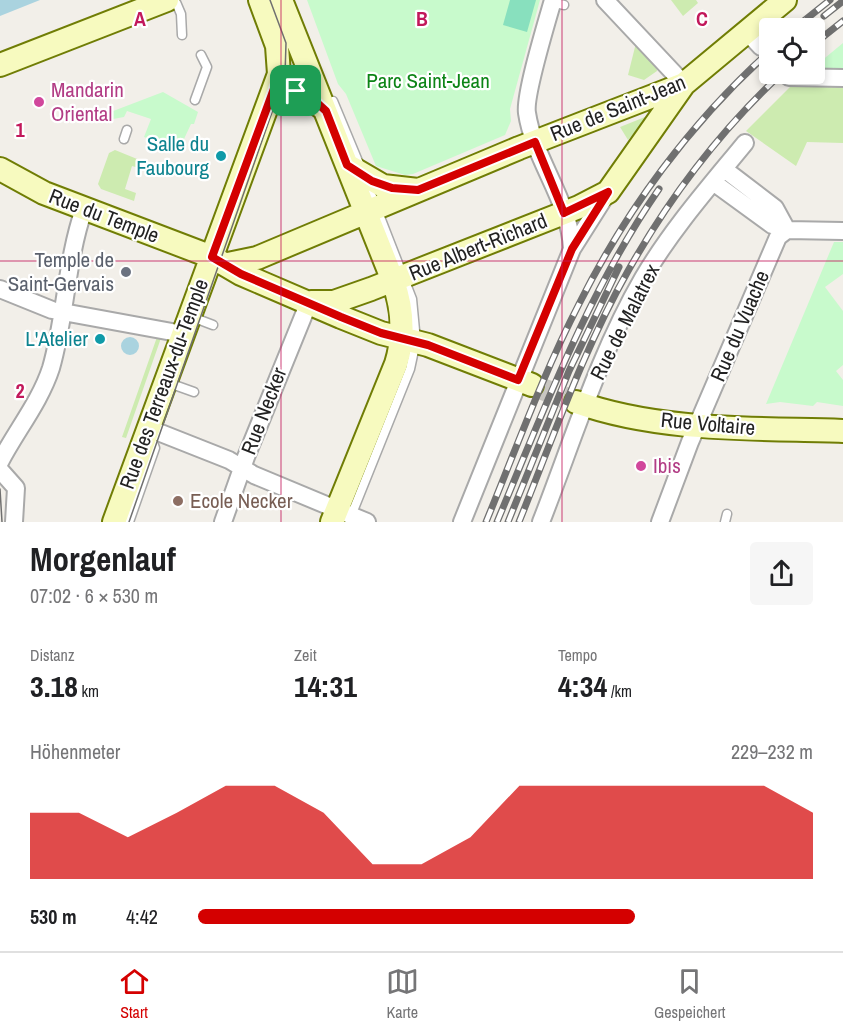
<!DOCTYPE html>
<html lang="de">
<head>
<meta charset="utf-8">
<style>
	body { margin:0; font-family:"Archivo Narrow",sans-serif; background:#f6f6f6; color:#202124; height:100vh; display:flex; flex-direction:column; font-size:22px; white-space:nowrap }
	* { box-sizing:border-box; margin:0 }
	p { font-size:20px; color:#757577 }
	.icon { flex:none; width:33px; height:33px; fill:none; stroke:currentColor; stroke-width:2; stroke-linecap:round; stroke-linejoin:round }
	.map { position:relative; height:522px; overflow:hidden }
	.side { display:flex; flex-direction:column; background:#fff; flex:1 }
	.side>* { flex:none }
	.fabs { position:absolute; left:759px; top:18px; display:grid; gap:12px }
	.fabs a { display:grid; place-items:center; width:66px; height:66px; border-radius:6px; background:#fff; box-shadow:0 3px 9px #0003; font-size:30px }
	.pin { position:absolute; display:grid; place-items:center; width:51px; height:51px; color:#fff; margin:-26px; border-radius:12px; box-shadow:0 3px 9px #0006 }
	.round { display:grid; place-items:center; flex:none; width:63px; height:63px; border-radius:6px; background:#f6f6f6 }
	.head { display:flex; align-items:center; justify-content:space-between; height:102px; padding:0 30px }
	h1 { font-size:33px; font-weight:800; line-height:45px }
	.metrics { display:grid; grid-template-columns:repeat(3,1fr); gap:9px; height:102px; padding:6px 30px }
	.metrics div { display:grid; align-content:center }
	.metrics b { font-size:30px; font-weight:800 }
	.metrics small { font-size:16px; font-weight:400 }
	.metrics p { font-size:16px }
	.chart { height:168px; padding:12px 30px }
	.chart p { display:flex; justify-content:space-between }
	.chart svg { width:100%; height:108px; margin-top:6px; fill:#d40000; opacity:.7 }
	ul { padding:0 30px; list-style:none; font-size:20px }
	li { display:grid; grid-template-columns:96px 72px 1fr; align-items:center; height:45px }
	li i { height:15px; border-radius:8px; background:#d40000 }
	.tabs { display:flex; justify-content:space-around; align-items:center; height:84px; border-top:2px solid #e0e0e0; background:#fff; font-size:16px; color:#757577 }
	.tabs a { display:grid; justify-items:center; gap:3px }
	.tabs .active { color:#d40000 }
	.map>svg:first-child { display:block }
	.grass { fill:#cdebb0 }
	.park { fill:#c8facc }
	.pitch { fill:#88e0be }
	.water { fill:#aad3df }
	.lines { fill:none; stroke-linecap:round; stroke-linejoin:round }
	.secondary-tunnel { stroke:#c8c6c1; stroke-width:22; stroke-dasharray:22 11; stroke-linecap:butt }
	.lane-casing { stroke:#a9a9a9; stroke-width:11 }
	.street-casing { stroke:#a9a9a9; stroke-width:20 }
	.secondary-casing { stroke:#707d05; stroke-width:26 }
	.lane { stroke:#fff; stroke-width:8 }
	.street { stroke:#fff; stroke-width:16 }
	.secondary { stroke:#f7fabf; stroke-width:22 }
	.tram { stroke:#707070; stroke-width:1.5 }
	.rail-casing { stroke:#707070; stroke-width:7 }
	.rail { stroke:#fff; stroke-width:4.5; stroke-dasharray:14; stroke-linecap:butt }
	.route-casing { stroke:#fff; stroke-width:12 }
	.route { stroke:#d40000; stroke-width:8 }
	.grid { fill:none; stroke:#c2185b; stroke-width:1.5; stroke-opacity:0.55 }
	.hotel-dot { fill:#d1479c; stroke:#fff; stroke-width:2 }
	.culture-dot { fill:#0f9aa8; stroke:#fff; stroke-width:2 }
	.worship-dot { fill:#6b7280; stroke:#fff; stroke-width:2 }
	.education-dot { fill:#8d6e63; stroke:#fff; stroke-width:2 }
	.labels { text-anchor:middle; stroke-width:4.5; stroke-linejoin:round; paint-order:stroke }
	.park-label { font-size:21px; fill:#0c8416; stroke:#fff }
	.hotel-label { font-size:21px; fill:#b23c85; stroke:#fff; text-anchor:start }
	.street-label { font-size:21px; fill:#222; stroke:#fff }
	.culture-label { font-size:21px; fill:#0d838f; stroke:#fff; text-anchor:end }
	.worship-label { font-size:21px; fill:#5b616d; stroke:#fff; text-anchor:end }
	.education-label { font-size:21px; fill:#785e54; stroke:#fff; text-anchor:start }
	.grid-label { font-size:20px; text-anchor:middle; font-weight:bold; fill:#c2185b; stroke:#fff; stroke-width:4.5; stroke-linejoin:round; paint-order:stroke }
</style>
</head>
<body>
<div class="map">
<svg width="843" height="522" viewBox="0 0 843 522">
	<rect width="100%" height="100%" fill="#f2efe9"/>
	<path class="grass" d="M671,0H696L698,3L683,16Z
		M636,43L656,64L657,71L644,80L628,75Z
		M803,81L843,83V143L807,142L796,166L746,131L792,85Z
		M645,117L646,119L628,140L620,127Z
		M115,150L142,161L139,168L132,166L125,189L136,193L134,201L101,189L98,184L109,153Z
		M157,337L161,338L126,438L122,437Z"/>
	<path class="park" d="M307,0H540L510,109L511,121L505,135L413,174L405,175L376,166L346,94L338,84Z
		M843,43V72L815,70L814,67Z
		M163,92L198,112L194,124H191L184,139L180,138L176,149L144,137L151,119L127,111L124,117L113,119L108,113Z
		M834,242H843V274L825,287L843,311V365L836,371L843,380V406L817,402L813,406L780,402L766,404Z"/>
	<path class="pitch" d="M510,0H536L527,32L503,25Z"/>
	<path class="water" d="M0,0H40L0,16Z
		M121 346a9 9 0 1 1 18 0a9 9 0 1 1-18 0Z"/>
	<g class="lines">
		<path class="secondary-tunnel" d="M532,385L576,402"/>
		<g class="lane-casing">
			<path id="lane" d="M175,0L181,14L182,35
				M552,2L564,5
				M195,100L207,67L201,55
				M333,101L360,166
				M124,139L127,130
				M192,317L213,325
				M166,382L194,392
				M351,516L410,369L416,341L412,299L366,181
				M129,522L155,448L151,437
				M725,522L727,514"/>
		</g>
		<g class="street-casing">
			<path id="street" d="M553,0C547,21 524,96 527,113C534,160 570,201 572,249
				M605,0L684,84
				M747,32L761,47
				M789,77L843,78
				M724,169L775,208L787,230
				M713,182L772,225L787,230L843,231
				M0,289L52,310L183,334
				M148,428L229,460L254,475L367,522
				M0,462C16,431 40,402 51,368C66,316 66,261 84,209
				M0,470L16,488L14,522
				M223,522L246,457L309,302
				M462,522L572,249L608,192
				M541,522C573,440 599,354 643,278C672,229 709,187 745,143
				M660,522L690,442L778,237L787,230"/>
		</g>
		<g class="secondary-casing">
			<path id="secondary" d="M281,0L393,281C403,309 405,335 396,364L332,522
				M0,65L167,0
				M275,86L304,93L324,109
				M347,165L383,186L418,190
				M0,169L44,193L212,257L241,274L341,317L381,333L428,345L532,385
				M228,264L257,258L519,148L684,84L785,0
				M311,302H334L371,289L579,207L608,192L684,84
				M576,402C660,432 755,428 843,431
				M114,522L279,74L277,46L260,0"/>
		</g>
		<use href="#lane" class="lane"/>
		<use href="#street" class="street"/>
		<use href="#secondary" class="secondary"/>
		<path class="tram" d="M0,489L2,522
			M129,522L285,75L286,43L270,0"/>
		<g class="rail-casing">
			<path id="rail" d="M824,16L843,1
				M795,28L830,0
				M814,44L843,21
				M486,522C516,449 543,374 579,304C626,210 691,122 770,51
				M497,522C545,407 588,292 659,189
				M508,522L569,371L619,267
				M519,522C553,438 583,350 628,271C669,198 720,131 781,74"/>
		</g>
		<use href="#rail" class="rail"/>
	</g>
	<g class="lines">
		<g class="route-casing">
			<path id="route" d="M275,86L304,93L315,101L326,111L347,165L372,181L392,188L418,190L535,142L564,213L608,192L572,249L518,380L428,345L381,333L341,317L241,274L212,257Z"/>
		</g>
		<use href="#route" class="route"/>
	</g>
	<path class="grid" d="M281,0V522M562,0V522M0,261H843"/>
	<g class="hotel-dot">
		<circle cx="39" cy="102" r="6"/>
		<circle cx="641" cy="466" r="6"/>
	</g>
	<g class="culture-dot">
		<circle cx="221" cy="156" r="6"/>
		<circle cx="100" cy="339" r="6"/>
	</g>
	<circle class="worship-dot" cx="126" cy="272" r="6"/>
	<circle class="education-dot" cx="178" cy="501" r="6"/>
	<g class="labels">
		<g class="park-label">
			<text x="428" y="88">Parc Saint-Jean</text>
		</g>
		<g class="hotel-label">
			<text x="51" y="97">Mandarin<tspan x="51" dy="24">Oriental</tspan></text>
			<text x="653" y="473">Ibis</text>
		</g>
		<g class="street-label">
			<text transform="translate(618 108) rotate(-22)" y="7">Rue de Saint-Jean</text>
			<text transform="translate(104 216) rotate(21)" y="7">Rue du Temple</text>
			<text transform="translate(478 247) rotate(-22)" y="7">Rue Albert-Richard</text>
			<text transform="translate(625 322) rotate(-63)" y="7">Rue de Malatrex</text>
			<text transform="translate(740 326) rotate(-67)" y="7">Rue du Vuache</text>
			<text transform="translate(164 384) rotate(-70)" y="7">Rue des Terreaux-du-Temple</text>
			<text transform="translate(264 411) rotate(-69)" y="7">Rue Necker</text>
			<text transform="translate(708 424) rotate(5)" y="7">Rue Voltaire</text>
		</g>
		<g class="culture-label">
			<text x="209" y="151">Salle du<tspan x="209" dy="24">Faubourg</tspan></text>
			<text x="88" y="346">L'Atelier</text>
		</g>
		<g class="worship-label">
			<text x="114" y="267">Temple de<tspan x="114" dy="24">Saint-Gervais</tspan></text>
		</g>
		<g class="education-label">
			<text x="190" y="508">Ecole Necker</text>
		</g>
	</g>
	<g class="grid-label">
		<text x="140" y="26">A</text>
		<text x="422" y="26">B</text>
		<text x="702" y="26">C</text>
		<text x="20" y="137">1</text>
		<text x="20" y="398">2</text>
	</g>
</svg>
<div class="fabs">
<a><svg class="icon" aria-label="locate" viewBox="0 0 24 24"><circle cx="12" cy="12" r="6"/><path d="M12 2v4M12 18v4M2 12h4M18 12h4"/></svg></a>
</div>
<div class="pin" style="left:296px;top:91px;background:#1e9e55"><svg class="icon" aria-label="arrive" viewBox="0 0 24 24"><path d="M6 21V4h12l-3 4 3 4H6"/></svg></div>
</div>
<section class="side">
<div class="head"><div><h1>Morgenlauf</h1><p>07:02 · 6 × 530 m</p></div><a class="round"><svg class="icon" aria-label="share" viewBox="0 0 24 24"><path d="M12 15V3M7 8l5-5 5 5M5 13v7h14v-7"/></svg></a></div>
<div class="metrics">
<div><p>Distanz</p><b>3.18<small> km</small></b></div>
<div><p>Zeit</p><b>14:31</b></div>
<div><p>Tempo</p><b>4:34<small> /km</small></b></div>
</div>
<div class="chart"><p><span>Höhenmeter</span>229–232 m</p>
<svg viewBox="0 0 160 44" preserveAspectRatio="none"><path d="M0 44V17L10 17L20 27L30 17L40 6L50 6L60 17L70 38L80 38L90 27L100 6L110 6L120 6L130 6L140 6L150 6L160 17V44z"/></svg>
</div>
<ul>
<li><b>530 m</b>4:42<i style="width:71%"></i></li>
</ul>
</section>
<nav class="tabs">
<a class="active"><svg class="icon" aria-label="home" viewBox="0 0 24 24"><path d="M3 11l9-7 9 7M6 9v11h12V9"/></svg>Start</a>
<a><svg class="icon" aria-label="map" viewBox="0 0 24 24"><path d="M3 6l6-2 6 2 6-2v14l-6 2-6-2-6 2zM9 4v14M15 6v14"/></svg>Karte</a>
<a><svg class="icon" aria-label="saved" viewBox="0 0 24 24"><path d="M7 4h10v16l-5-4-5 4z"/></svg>Gespeichert</a>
</nav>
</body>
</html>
